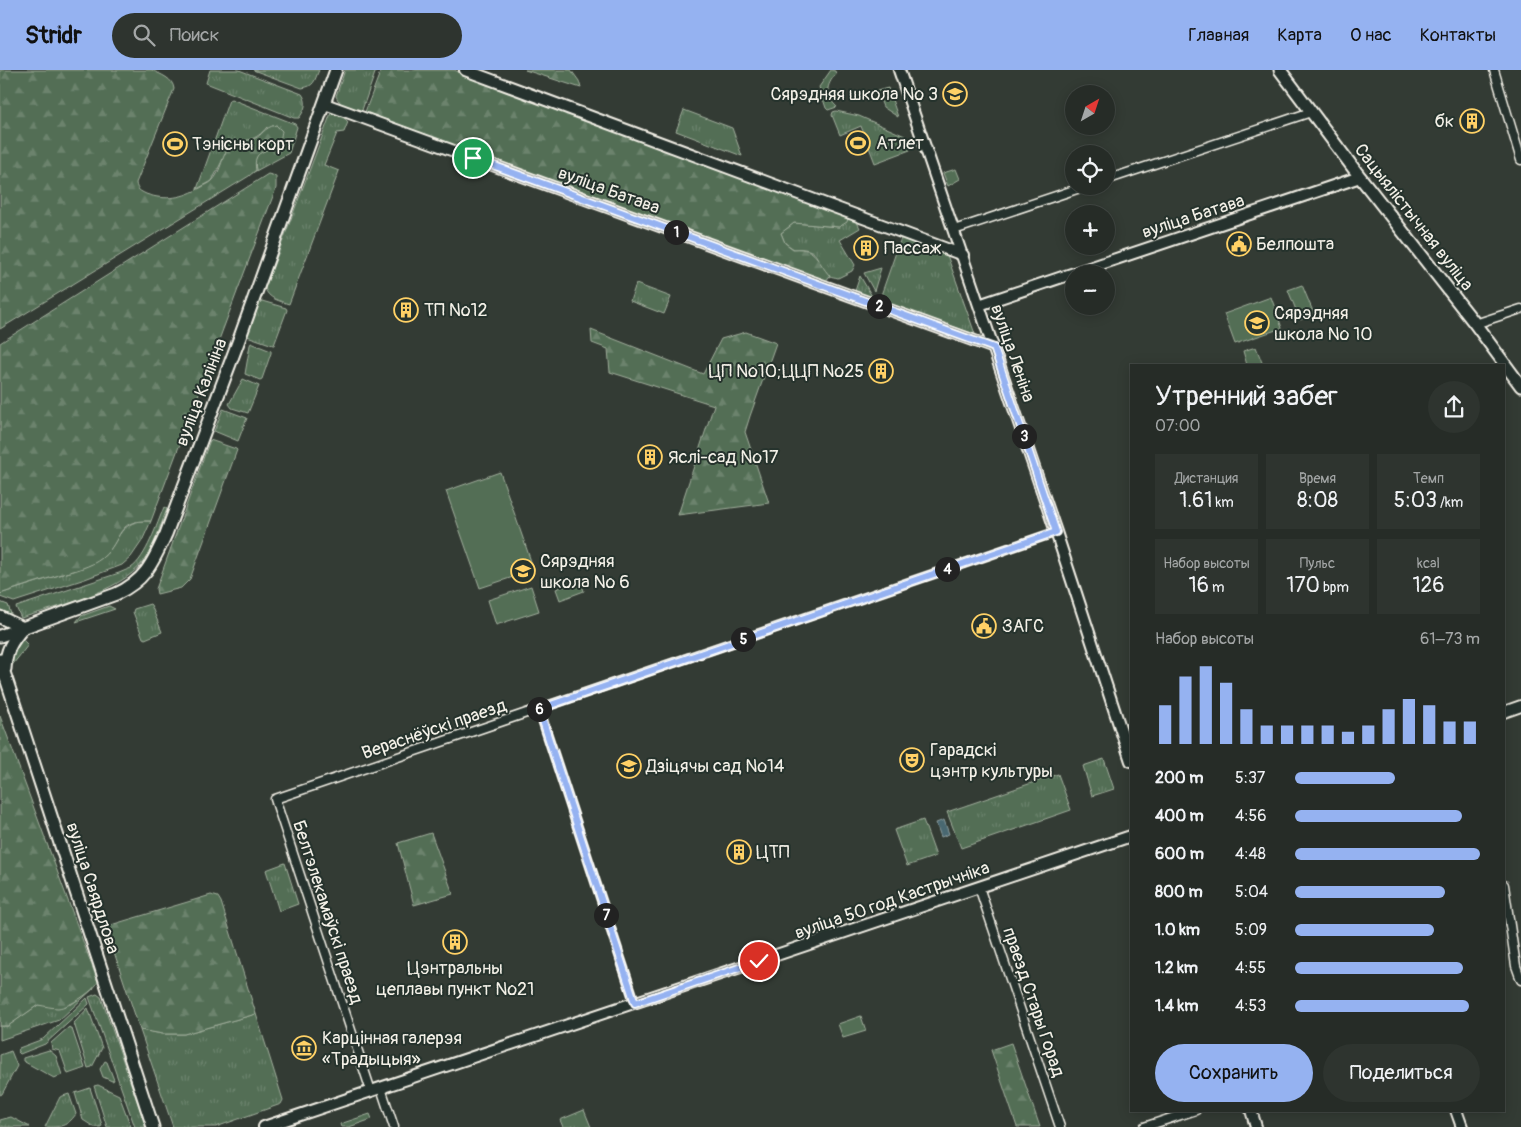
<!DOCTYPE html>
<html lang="ru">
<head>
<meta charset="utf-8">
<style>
	body { margin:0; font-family:Pangolin,sans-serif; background:#2e342f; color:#f1f3f6; height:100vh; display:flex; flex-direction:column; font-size:19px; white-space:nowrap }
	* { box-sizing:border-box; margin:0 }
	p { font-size:16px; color:#a4a7a7 }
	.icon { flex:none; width:28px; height:28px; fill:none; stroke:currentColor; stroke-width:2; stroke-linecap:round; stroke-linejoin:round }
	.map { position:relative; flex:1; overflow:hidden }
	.panel { position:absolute; left:1130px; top:294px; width:375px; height:748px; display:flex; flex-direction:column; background:#262c27; border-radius:0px; box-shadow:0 2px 12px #0003,0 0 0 1px #424844 }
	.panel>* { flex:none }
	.needle { width:32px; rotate:39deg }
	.buttons { position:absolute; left:1065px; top:15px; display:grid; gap:10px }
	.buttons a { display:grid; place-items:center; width:50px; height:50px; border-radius:50%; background:#262c27; box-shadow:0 2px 12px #0003,0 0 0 1px #424844; font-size:25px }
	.pin { position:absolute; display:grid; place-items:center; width:42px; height:42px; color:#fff; margin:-21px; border:2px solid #fff; border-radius:50%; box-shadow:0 1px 5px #0007 }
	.km { position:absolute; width:25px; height:25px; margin:-12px; border-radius:50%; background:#222; color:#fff; font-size:14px; line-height:25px; text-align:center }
	.round { display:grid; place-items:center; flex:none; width:52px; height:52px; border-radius:26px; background:#2e342f }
	.head { display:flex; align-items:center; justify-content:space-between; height:85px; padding:0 25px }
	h1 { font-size:28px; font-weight:600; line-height:38px }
	.stats { display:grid; grid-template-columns:repeat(3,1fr); gap:8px; height:85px; padding:5px 25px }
	.stats div { display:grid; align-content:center; border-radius:0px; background:#2e342f; text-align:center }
	.stats b { font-size:21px; font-weight:600 }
	.stats small { font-size:14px; font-weight:400 }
	.stats p { font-size:14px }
	.chart { height:140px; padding:10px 25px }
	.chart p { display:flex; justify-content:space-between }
	.chart svg { width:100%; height:90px; margin-top:5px; stroke:#95b2f1; stroke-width:6 }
	.action { display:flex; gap:10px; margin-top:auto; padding:10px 25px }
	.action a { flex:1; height:58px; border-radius:30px; background:#95b2f1; color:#111; font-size:20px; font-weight:600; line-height:58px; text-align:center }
	.action a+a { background:#2e342f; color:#f1f3f6 }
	ul { padding:0 25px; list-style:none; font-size:16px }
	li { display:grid; grid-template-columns:80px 60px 1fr; align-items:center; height:38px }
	li i { height:12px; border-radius:6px; background:#95b2f1 }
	header { display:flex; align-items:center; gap:30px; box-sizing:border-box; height:70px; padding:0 25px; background:#95b2f1; color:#111 }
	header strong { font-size:24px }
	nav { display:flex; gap:28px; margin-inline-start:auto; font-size:18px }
	.search { width:350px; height:45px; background:#2e342f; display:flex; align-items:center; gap:12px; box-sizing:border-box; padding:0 18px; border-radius:28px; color:#a4a7a7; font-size:19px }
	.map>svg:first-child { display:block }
	.grass { fill:url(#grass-tufts); stroke:#a3b09e }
	.forest { fill:url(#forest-firs); stroke:#a3b09e }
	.garden { fill:#526e55; stroke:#a3b09e }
	.water { fill:#4a6871; stroke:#8e9fa1 }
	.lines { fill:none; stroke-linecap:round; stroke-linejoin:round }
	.minor-casing { stroke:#f4f1e8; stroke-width:11 }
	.tertiary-casing { stroke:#f4f1e8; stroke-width:14 }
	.secondary-casing { stroke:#f4f1e8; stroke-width:15 }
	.minor { stroke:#26332d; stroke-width:8 }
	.tertiary { stroke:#26332d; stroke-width:10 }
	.secondary { stroke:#26332d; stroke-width:11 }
	.route-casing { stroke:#fff; stroke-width:10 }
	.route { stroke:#95b2f1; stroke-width:6 }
	.labels { text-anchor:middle; stroke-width:4; stroke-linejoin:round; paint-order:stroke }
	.poi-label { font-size:18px; fill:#f4f1e8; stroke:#26332d; text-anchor:start }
	.street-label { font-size:18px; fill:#f4f1e8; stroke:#26332d }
</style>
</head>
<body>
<header>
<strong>Stridr</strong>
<div class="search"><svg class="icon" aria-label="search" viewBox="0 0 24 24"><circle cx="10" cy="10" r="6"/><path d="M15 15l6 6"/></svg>Поиск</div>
<nav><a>Главная</a><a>Карта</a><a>О нас</a><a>Контакты</a></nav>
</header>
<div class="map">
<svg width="1521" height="1057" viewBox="0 0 1521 1057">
	<defs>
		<pattern id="grass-tufts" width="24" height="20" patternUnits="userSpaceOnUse" patternTransform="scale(1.25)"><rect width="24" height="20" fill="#526e55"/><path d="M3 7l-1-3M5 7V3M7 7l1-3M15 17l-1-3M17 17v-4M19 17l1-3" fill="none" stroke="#6c836d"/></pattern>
		<pattern id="forest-firs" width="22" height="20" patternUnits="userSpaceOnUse" patternTransform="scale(1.25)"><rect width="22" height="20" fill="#526e55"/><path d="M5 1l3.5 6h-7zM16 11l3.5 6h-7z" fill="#6c836d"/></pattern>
	</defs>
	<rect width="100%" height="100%" fill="#333b34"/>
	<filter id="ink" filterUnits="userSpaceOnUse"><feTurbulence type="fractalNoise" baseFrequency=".02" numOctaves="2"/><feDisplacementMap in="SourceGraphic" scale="10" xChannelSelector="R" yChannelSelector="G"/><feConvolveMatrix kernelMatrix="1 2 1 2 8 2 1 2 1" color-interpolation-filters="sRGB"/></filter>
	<g filter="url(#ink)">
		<path class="grass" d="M210,0H239L302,24C308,32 305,40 299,48H294L206,13Z
			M253,0H319C314,11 315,16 302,18Z
			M345,0H376L362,40L360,42C350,38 340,37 336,26Z
			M831,0L835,1L836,4C825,16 825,26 837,37L828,40L826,38L819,17Z
			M888,18L898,47L883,37L877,21Z
			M231,29L295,54L297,57L289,83L252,103L256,100L254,92L258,84L270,78L267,57C255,72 247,69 230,75L212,111L197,119L229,30Z
			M684,40L732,58L742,86L676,61Z
			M836,41L859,46L905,66L910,80L875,93L861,56L840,65L832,45L833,42Z
			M331,43C339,43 343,46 348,52L344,62L337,63L324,95L339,101L289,234C280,231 268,229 265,218Z
			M956,99L960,109L948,116L943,103Z
			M845,143L854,146L860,158L840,170L855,195L852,201L838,208C835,207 832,207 830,206C814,196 824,176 794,179L785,173L781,163L794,153L839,157Z
			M901,168L947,185L975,264L879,231Z
			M881,198L874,221L864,203Z
			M860,206L873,228L855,221Z
			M636,214L671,227L664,244L630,231Z
			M262,231L286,238L287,240L274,275H273L247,266L259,233Z
			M251,273L271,281V283L262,309L260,310L245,304L250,275Z
			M243,309L259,316L248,343L232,338L229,334Z
			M223,339L247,348L238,371L214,361Z
			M164,437L167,439C160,457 154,477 143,492C120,522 56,537 21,548L16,537L119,503C123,501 127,500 131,498C146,488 157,454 164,437Z
			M141,451H151L142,471L131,487L122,495L85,509L14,532L0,527V524C19,518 37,512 56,506C71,502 86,498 100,489C119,477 115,455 141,451Z
			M0,532L8,535L12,547L0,541Z
			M150,534L151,535L162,562L145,569L143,568L133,542L134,539Z
			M109,536L115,539L76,552L81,546Z
			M22,569L28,575L10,598C11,588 14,580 18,571Z
			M1104,689L1114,719L1092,726L1083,696Z
			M1058,704L1071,740L961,778L947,742Z
			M923,750L936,786L907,796L894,760Z
			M285,793L298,834L279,841L266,800Z
			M94,918L59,950L0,970V956H8L38,935L72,934Z
			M97,924L101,927L146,1057H135L89,927Z
			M87,928L89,934L45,974L20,984L18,982L19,978L43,969Z
			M88,938L102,978L92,997L88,998L74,953Z
			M256,944L283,1030L281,1034L216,1057H173L140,960L163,964H184Z
			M69,957L72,959L85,998L68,1004L60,981L52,979L51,973Z
			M49,980L56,986L62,1005L54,1008L23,991V988Z
			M11,981L17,996L2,1024L0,1025V985Z
			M105,991L107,992L114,1010L112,1011L103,1007L100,999Z
			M98,1015L119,1025L131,1057H107L94,1016Z
			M90,1018L102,1055L101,1057H94L83,1050L75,1023Z
			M69,1024L76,1044C67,1057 60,1057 45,1057L60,1027Z
			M584,1040L591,1057H563L560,1050Z
			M370,1044L372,1049L349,1057H341L340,1054Z
			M11,1047L30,1057H0V1050Z"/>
		<path class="forest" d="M0,0H152C161,5 173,8 174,19L136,113C137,120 140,121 146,124C166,131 183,128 202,117C205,115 209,114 212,111C222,102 221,83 232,74C239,68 247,72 254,69C264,64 263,58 276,55L282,61C281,65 281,71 278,73C267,84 252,78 256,100L249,106L0,259Z
			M381,0H454L845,143L848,148L847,152L839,157L794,153L781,163L785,173L793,179C818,177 816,191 830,206L825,212L365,42Z
			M525,0H571L579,11L581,18Z
			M268,104L276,106V118L151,451C114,449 124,470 102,488C91,497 73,501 59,505C40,511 20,517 0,524V273Z
			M591,260L703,304L721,269L746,262L776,273L750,346L745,362L769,433L678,445L714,335L610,302L608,279L592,273Z
			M210,370L236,379L237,380L190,509L181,518L157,524L156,519Z
			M0,646L98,912C93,922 69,937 58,938C52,938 45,936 38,935L8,956H0Z
			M431,763L453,824L414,835L398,773Z
			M211,825L218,827L221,832L256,944L184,964H163L140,960L108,864L109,857L114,854Z
			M1011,973L1040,1057H1017L991,980Z"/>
		<path class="garden" d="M1302,215L1314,244L1300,250L1288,220Z
			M1271,227L1282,258L1235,274L1224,244Z
			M1256,277L1263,295H1247L1243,281Z
			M500,402L534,500L480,518L446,421Z
			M580,510L584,521L560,530L556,519Z
			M531,516L539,541L496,555L488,530Z
			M861,946L866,961L843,968L838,954Z"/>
		<path class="water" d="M944,750L949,764L941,767L936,753Z"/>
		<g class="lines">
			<g class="minor-casing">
				<path id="minor" d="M1494,0L1521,90
					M1106,110L1311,42
					M954,160L1086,116
					M1475,254L1521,239
					M539,639L635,933
					M1504,815L1516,896L1521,910
					M979,817L1060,1057
					M381,1018L394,1057
					M371,1021L275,729L1056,462
					M1144,1057L1196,1040"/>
			</g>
			<g class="tertiary-casing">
				<path id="tertiary" d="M465,0L963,185
					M899,0L1056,462L1131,691
					M325,34L994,278
					M979,235L1360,107
					M1504,642L1521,636
					M1251,1040L1256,1057
					M1456,1040L1462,1057
					M264,1057L1131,766"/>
			</g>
			<g class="secondary-casing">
				<path id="secondary" d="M1280,0L1360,107L1473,251L1521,316
					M0,547L23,558C11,572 6,580 5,599
					M0,566L116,524C146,510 153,492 166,464L240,267L336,0
					M0,590L153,1057"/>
			</g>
			<use href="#minor" class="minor"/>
			<use href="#tertiary" class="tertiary"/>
			<use href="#secondary" class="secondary"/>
		</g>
	</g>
	<g class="lines" filter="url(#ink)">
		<g class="route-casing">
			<path id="route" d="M473,88L994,278L1056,462L539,639L635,933L759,891"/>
		</g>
		<use href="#route" class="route"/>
	</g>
	<defs>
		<g id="school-ring" transform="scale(1.25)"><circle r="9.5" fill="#26332d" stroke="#ffd166" stroke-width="1.5"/><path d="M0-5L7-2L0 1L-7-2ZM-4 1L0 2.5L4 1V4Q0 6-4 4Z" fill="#ffd166"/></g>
		<g id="building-ring" transform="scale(1.25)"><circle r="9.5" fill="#26332d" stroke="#ffd166" stroke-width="1.5"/><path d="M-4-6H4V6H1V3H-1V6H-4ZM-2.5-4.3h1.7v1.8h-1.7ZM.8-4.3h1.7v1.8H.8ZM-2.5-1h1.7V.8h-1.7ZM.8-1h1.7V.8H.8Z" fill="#ffd166"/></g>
		<g id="stadium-ring" transform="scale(1.25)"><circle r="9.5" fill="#26332d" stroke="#ffd166" stroke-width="1.5"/><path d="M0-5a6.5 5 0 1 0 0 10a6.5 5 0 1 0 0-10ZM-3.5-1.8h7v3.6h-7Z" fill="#ffd166"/></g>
		<g id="civic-ring" transform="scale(1.25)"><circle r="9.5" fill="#26332d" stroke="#ffd166" stroke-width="1.5"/><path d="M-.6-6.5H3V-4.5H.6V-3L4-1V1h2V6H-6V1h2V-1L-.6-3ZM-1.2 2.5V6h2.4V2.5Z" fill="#ffd166"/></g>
		<g id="theatre-ring" transform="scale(1.25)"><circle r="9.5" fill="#26332d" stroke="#ffd166" stroke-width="1.5"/><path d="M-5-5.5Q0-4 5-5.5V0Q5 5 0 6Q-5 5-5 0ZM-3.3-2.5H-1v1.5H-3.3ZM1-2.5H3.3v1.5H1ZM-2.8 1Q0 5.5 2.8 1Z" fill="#ffd166"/></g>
		<g id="museum-ring" transform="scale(1.25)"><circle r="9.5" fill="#26332d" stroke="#ffd166" stroke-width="1.5"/><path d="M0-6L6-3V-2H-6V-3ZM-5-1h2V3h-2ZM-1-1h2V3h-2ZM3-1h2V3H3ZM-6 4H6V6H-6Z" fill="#ffd166"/></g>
	</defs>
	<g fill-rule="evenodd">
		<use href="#school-ring" x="955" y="24"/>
		<use href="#building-ring" x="1472" y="51"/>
		<use href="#stadium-ring" x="858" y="73"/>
		<use href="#stadium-ring" x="175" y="74"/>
		<use href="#civic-ring" x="1239" y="174"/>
		<use href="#building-ring" x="866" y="178"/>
		<use href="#building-ring" x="406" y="240"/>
		<use href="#school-ring" x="1257" y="253"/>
		<use href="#building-ring" x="881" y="301"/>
		<use href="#building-ring" x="650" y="387"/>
		<use href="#school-ring" x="523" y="501"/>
		<use href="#civic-ring" x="984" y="556"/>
		<use href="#theatre-ring" x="912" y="690"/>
		<use href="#school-ring" x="629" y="696"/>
		<use href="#building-ring" x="739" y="782"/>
		<use href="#building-ring" x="455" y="872"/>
		<use href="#museum-ring" x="304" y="978"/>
	</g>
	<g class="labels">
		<g class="poi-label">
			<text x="938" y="30" text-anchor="end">Сярэдняя школа № 3</text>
			<text x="1454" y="57" text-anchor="end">бк</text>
			<text x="876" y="79">Атлет</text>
			<text x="192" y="80">Тэнісны корт</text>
			<text x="1256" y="180">Белпошта</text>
			<text x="884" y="184">Пассаж</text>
			<text x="424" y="246">ТП №12</text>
			<text x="1274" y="249">Сярэдняя<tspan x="1274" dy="21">школа № 10</tspan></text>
			<text x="864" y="307" text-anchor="end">ЦП №10;ЦЦП №25</text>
			<text x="668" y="393">Яслі-сад №17</text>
			<text x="540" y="497">Сярэдняя<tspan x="540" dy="21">школа № 6</tspan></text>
			<text x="1002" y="562">ЗАГС</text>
			<text x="930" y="686">Гарадскі<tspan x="930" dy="21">цэнтр культуры</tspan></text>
			<text x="646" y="702">Дзіцячы сад №14</text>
			<text x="756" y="788">ЦТП</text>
			<text x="455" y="904" text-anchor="middle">Цэнтральны<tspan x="455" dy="21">цеплавы пункт №21</tspan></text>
			<text x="322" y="974">Карцінная галерэя<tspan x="322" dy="21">«Традыцыя»</tspan></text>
		</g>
		<g class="street-label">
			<text transform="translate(609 120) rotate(20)" y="6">вуліца Батава</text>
			<text transform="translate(1193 146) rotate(-18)" y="6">вуліца Батава</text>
			<text transform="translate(1414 147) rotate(52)" y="6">Сацыялістычная вуліца</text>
			<text transform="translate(1013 283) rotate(71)" y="6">вуліца Леніна</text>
			<text transform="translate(201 322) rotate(-69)" y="6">вуліца Калініна</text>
			<text transform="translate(434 659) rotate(-19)" y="6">Вераснёўскі праезд</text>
			<text transform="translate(93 818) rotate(72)" y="6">вуліца Свярдлова</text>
			<text transform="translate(892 830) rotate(-19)" y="6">вуліца 50 год Кастрычніка</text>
			<text transform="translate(328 842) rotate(72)" y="6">Белтэлекамаўскі праезд</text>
			<text transform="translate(1034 932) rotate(71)" y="6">праезд Стары Горад</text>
		</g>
	</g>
</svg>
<div class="buttons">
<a><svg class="needle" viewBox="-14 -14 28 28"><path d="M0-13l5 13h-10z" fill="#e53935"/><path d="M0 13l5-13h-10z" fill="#a4a7a7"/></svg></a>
<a><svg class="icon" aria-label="locate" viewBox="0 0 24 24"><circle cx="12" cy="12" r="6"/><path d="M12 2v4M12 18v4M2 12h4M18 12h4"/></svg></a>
<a>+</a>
<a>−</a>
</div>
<div class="pin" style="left:473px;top:88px;background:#1e9e55"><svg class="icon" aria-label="arrive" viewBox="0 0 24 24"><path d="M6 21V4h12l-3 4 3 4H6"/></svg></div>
<div class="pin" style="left:759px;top:891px;background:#d93025"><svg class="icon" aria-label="check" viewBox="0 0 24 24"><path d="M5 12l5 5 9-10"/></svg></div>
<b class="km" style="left:676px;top:162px">1</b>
<b class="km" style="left:879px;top:236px">2</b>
<b class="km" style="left:1024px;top:366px">3</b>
<b class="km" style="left:947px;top:499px">4</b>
<b class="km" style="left:743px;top:569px">5</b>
<b class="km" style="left:539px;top:639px">6</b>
<b class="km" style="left:606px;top:845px">7</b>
<section class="panel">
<div class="head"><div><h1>Утренний забег</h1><p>07:00</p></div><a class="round"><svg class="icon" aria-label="share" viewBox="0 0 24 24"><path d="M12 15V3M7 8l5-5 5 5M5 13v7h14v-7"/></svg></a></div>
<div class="stats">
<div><p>Дистанция</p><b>1.61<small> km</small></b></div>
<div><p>Время</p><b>8:08</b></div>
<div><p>Темп</p><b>5:03<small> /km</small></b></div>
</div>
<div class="stats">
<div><p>Набор высоты</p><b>16<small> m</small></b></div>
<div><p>Пульс</p><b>170<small> bpm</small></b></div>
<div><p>kcal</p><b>126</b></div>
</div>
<div class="chart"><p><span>Набор высоты</span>61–73 m</p>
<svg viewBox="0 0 160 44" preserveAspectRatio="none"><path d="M5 44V25M15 44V11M25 44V6M35 44V14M45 44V27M55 44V35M65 44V35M75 44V35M85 44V35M95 44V38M105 44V35M115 44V27M125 44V22M135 44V25M145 44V33M155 44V33"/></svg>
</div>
<ul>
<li><b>200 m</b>5:37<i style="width:54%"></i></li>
<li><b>400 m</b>4:56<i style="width:90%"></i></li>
<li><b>600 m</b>4:48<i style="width:100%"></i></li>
<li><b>800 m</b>5:04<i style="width:81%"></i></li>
<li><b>1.0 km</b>5:09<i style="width:75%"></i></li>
<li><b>1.2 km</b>4:55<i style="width:91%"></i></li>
<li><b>1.4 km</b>4:53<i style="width:94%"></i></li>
</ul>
<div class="action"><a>Сохранить</a><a>Поделиться</a></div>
</section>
</div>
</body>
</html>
